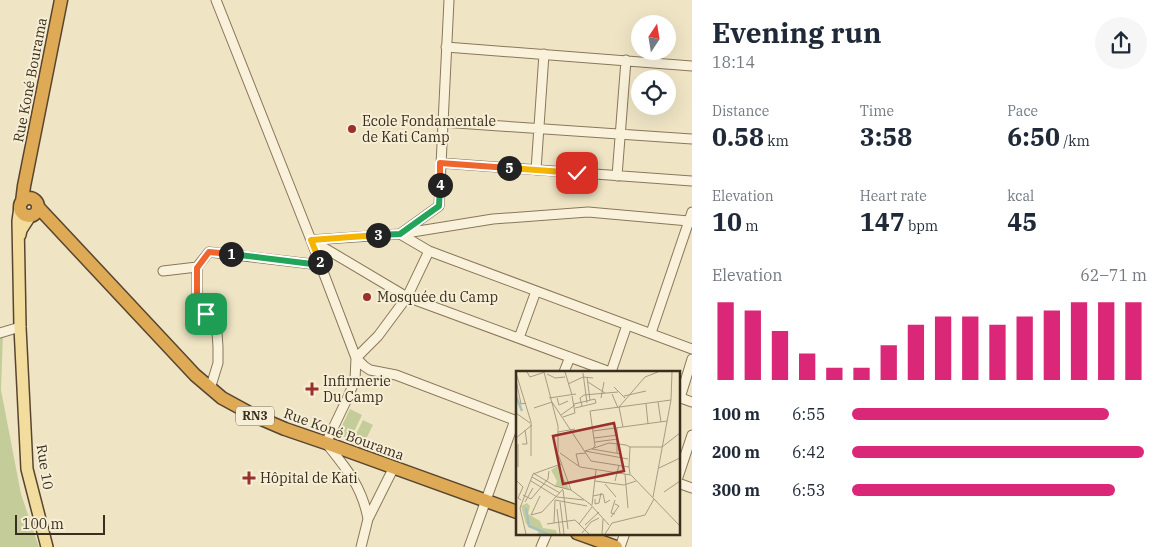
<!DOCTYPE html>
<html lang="en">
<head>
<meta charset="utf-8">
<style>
	body { margin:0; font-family:"IBM Plex Serif",serif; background:#f6f6f7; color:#1f2937; height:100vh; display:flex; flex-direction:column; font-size:19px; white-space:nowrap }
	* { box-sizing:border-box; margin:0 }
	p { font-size:16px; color:#747a83 }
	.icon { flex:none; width:28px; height:28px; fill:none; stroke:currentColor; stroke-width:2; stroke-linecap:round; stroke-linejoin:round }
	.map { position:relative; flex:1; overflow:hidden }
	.drawer { display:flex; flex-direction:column; background:#fff; width:475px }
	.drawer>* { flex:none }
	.needle { width:32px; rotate:12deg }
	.controls { position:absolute; left:631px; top:15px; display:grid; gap:10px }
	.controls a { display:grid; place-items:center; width:45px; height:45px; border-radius:50%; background:#fff; box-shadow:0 5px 20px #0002; font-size:25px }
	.scale { position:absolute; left:15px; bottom:12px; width:90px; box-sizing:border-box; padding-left:5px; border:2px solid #3a2e1f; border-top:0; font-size:14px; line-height:18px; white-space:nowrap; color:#3a2e1f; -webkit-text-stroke:4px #f6eed5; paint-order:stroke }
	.pin { position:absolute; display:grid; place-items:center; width:42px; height:42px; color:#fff; margin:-21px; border-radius:10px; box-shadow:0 2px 8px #0006 }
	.km { position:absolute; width:25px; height:25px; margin:-12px; border-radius:50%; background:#222; color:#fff; font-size:14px; line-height:25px; text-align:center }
	.round { display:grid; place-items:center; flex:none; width:52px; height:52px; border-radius:26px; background:#f6f6f7 }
	.head { display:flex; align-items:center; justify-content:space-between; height:85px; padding:0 20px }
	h1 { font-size:28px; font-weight:700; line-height:38px }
	.stats { display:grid; grid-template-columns:repeat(3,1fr); gap:8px; height:85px; padding:5px 20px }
	.stats div { display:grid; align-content:center }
	.stats b { font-size:25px; font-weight:700 }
	.stats small { font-size:14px; font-weight:400 }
	.stats p { font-size:14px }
	.chart { height:140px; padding:10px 20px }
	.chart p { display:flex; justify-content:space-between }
	.chart svg { width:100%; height:90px; margin-top:5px; stroke:#db2777; stroke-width:6 }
	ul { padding:0 20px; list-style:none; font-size:16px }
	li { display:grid; grid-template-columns:80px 60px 1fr; align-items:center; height:38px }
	li i { height:12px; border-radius:6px; background:#db2777 }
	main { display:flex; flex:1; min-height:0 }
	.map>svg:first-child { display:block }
	.green { fill:#c4cd99 }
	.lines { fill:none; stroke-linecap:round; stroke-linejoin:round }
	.minor-casing { stroke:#8a775b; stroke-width:11 }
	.major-casing { stroke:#58452f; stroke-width:14 }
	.highway-casing { stroke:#58452f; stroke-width:15 }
	.minor { stroke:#f9f1d9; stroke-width:9 }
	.major { stroke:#f2dc9e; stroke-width:11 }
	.highway { stroke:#deaa56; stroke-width:12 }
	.split-1-casing { stroke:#fff; stroke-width:10 }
	.split-2-casing { stroke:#fff; stroke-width:10 }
	.split-3-casing { stroke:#fff; stroke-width:10 }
	.split-4-casing { stroke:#fff; stroke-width:10 }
	.split-5-casing { stroke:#fff; stroke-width:10 }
	.split-6-casing { stroke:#fff; stroke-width:10 }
	.split-1 { stroke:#f0652b; stroke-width:6 }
	.split-2 { stroke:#22a559; stroke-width:6 }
	.split-3 { stroke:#f5b400; stroke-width:6 }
	.split-4 { stroke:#22a559; stroke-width:6 }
	.split-5 { stroke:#f0652b; stroke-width:6 }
	.split-6 { stroke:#f5b400; stroke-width:6 }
	.poi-dot { fill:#9a302b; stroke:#f6eed5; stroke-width:2 }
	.labels { text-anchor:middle; stroke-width:4; stroke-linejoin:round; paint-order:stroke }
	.shield { fill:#f6eed5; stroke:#726856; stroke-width:1 }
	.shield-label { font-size:12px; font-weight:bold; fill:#3a2e1f }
	.street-label { font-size:14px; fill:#3a2e1f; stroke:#f6eed5 }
	.poi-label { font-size:14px; fill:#3a2e1f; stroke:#f6eed5; text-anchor:start }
	.inset-river { fill:none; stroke:#a7c2bc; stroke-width:2.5 }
	.inset-road { fill:none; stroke:#a79c83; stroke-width:1 }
	.view { fill:#9a302b; fill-opacity:0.15; stroke:#9a302b; stroke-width:2.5 }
	.inset-edge { fill:none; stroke:#3a2e1f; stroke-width:2.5 }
</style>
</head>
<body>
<main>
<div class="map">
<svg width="692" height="547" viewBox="0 0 692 547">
	<rect width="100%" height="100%" fill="#efe5c5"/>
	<path class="green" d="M3,333L1,390L21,494L39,547H0V334Z
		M350,409L362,415L350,440L338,434Z
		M363,420L373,425L363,445L353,440Z"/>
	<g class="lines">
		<g class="minor-casing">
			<path id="minor" d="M216,0L311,240L356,358L364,366L370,370L396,375L517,421
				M449,0L439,206L400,234L429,251L692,349
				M446,47L692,66
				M442,122L692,139
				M441,163L692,181
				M536,170L544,54
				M617,176L626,60
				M311,240L400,234L493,219L588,212L689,221L692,222
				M311,240L407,297L610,372
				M163,271L197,267
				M0,333L20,327
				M651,333L692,212
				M519,338L536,291
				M564,372L570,357
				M611,372L627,325
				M210,389L218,363V347L217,332L197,297V267L209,252L312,264L320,262
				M678,397L692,402
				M680,398L692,359
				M678,477L692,435
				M678,483L692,488
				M368,519C362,486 346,468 326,443L348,397L355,380L356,358L378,336L407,297L429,251
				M361,547L368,519L394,467
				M469,547L515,420
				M541,547L547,533
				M620,547L625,533"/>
		</g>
		<g class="major-casing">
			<path id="major" d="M20,207L18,221L20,327L27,469L47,547
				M20,235L21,230L30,216"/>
		</g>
		<g class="highway-casing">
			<path id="highway" d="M20 207a9 9 0 1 1 18 0a9 9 0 1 1-18 0Z
				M22,202L24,186L61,0
				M38,207L195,375L222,398L257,417L285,429L326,443L517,512
				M577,533L616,547"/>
		</g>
		<use href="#minor" class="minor"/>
		<use href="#major" class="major"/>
		<use href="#highway" class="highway"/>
	</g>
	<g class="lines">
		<g class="split-1-casing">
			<path id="split-1" d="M206,314L197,297V268L209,252L231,254"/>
		</g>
		<g class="split-2-casing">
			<path id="split-2" d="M231,254L312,264L320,262"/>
		</g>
		<g class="split-3-casing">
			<path id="split-3" d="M320,262L311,240L378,235"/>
		</g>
		<g class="split-4-casing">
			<path id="split-4" d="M378,235L400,234L439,206L440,185"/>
		</g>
		<g class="split-5-casing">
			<path id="split-5" d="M440,185V163L509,168"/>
		</g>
		<g class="split-6-casing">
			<path id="split-6" d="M509,168L577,173"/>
		</g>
		<use href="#split-1" class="split-1"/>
		<use href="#split-2" class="split-2"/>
		<use href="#split-3" class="split-3"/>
		<use href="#split-4" class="split-4"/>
		<use href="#split-5" class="split-5"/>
		<use href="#split-6" class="split-6"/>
	</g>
	<g class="poi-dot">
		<circle cx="352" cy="129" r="5"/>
		<circle cx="367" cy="297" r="5"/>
		<path d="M309.5 381.5h5v5h5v5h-5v5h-5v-5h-5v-5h5z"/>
		<path d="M246.5 470.5h5v5h5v5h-5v5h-5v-5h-5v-5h5z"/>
	</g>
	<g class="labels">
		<rect class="shield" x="236" y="406.5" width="38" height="19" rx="4"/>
		<g class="shield-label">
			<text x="255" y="420">RN3</text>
		</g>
		<g class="street-label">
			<text transform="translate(30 80) rotate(-79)" y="5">Rue Koné Bourama</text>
			<text transform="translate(344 434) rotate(20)" y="5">Rue Koné Bourama</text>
			<text transform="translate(45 467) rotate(81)" y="5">Rue 10</text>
		</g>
		<g class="poi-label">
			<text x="362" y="126">Ecole Fondamentale<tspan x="362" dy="16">de Kati Camp</tspan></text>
			<text x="377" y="302">Mosquée du Camp</text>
			<text x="323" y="386">Infirmerie<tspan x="323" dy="16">Du Camp</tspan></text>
			<text x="260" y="483">Hôpital de Kati</text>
		</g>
	</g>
	<g transform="translate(516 371)">
		<rect width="164" height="164" fill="#efe5c5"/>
		<path d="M43,94L48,108L54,119L39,115L41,110L35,99ZM11,132L14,135L12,143L24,150L27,157L40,159L41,163H21L24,159L10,153L5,135Z" fill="#c4cd99"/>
		<path class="inset-river" d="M0,25L6,40M10,137L13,155L32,163"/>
		<path class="inset-road" d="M11,1L14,6L29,1M28,1L42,55V82M49,1L56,24M0,2L15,51V85M67,2L71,32M31,3L39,7L49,6M71,6L74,29M0,9L5,33L10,32M72,11L89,22M52,13L67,6L77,7M98,16L109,27M96,23L102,37M108,25L130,20M33,27L60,23M41,27L43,34L52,30M85,27L88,11M142,31L145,51M58,33L79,28L80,32L59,37M130,33L132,53M66,35L64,27L68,24L102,21M18,37L36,31L75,90L113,96L114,103M0,42L14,52M45,44L59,34M47,46L59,42L56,25M107,56L103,36L129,6L142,1M77,60L151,50M42,61L59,58M0,67L16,54M78,67L102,64M79,71L102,68M2,73V96M6,73H11L9,59M114,76H146L164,62M69,80L93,72L110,74L114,76L113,96M69,80L112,88M44,82L64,96L115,104L140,130M101,82V57M42,83L55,119L74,133L93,154M104,87L105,83L76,78L79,75L74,40L155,29M63,95L60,83L70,82M143,97L164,87M17,102L39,115L55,119M109,103L112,137M16,106L44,122M0,109L7,116L2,127L5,129M15,110L41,126L68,129M79,110L108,114L120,110M99,110L103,94M89,113L100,126M47,119L52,158M148,121L164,110M7,124L15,128L32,108L33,100M77,125L87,123L89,132L94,129M137,126L155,29L156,1M79,128V133L83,132L85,122M138,128L164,155M9,131L17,117M44,131L48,163M76,134L80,99M41,138L44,163M99,143L95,142L99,129M15,144L26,141L47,118M15,144L24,125M95,146L103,135L99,133M38,152L39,129L71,135M31,153L59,149L73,163M63,153L76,136M69,154L83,141M66,162L75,151L83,147M10,163L4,137L17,103L45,93M86,163L87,148M89,163L96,152L129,144L138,128"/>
		<path class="view" d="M98,52L108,100L47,113L37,65Z"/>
		<rect width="164" height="164" class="inset-edge"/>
	</g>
</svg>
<div class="controls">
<a><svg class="needle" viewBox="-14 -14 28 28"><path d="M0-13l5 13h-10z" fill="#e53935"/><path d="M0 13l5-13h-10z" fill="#747a83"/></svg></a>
<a><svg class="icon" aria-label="locate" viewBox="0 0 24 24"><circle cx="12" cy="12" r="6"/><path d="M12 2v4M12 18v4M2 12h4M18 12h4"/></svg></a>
</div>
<div class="scale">100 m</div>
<div class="pin" style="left:206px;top:314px;background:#1e9e55"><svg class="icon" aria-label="arrive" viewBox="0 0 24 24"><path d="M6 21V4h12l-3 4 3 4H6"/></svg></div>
<div class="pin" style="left:577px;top:173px;background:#d93025"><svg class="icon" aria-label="check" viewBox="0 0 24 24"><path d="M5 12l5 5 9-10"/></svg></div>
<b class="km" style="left:231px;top:254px">1</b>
<b class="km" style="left:320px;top:262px">2</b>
<b class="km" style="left:378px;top:235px">3</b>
<b class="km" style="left:440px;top:185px">4</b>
<b class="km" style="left:509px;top:168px">5</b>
</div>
<section class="drawer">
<div class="head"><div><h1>Evening run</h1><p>18:14</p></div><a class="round"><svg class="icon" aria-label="share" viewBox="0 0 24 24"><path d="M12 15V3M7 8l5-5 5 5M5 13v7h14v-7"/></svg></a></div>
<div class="stats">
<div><p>Distance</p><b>0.58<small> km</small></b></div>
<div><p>Time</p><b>3:58</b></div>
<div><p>Pace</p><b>6:50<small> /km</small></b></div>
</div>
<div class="stats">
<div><p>Elevation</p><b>10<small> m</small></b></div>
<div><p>Heart rate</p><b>147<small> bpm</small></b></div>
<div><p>kcal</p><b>45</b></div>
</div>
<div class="chart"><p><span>Elevation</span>62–71 m</p>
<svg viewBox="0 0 160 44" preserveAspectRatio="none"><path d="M5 44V6M15 44V10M25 44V20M35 44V31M45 44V38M55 44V38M65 44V27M75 44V17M85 44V13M95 44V13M105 44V17M115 44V13M125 44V10M135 44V6M145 44V6M155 44V6"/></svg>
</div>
<ul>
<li><b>100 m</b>6:55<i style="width:87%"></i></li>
<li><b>200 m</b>6:42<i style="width:99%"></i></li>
<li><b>300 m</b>6:53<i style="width:89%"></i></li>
</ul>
</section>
</main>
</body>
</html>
